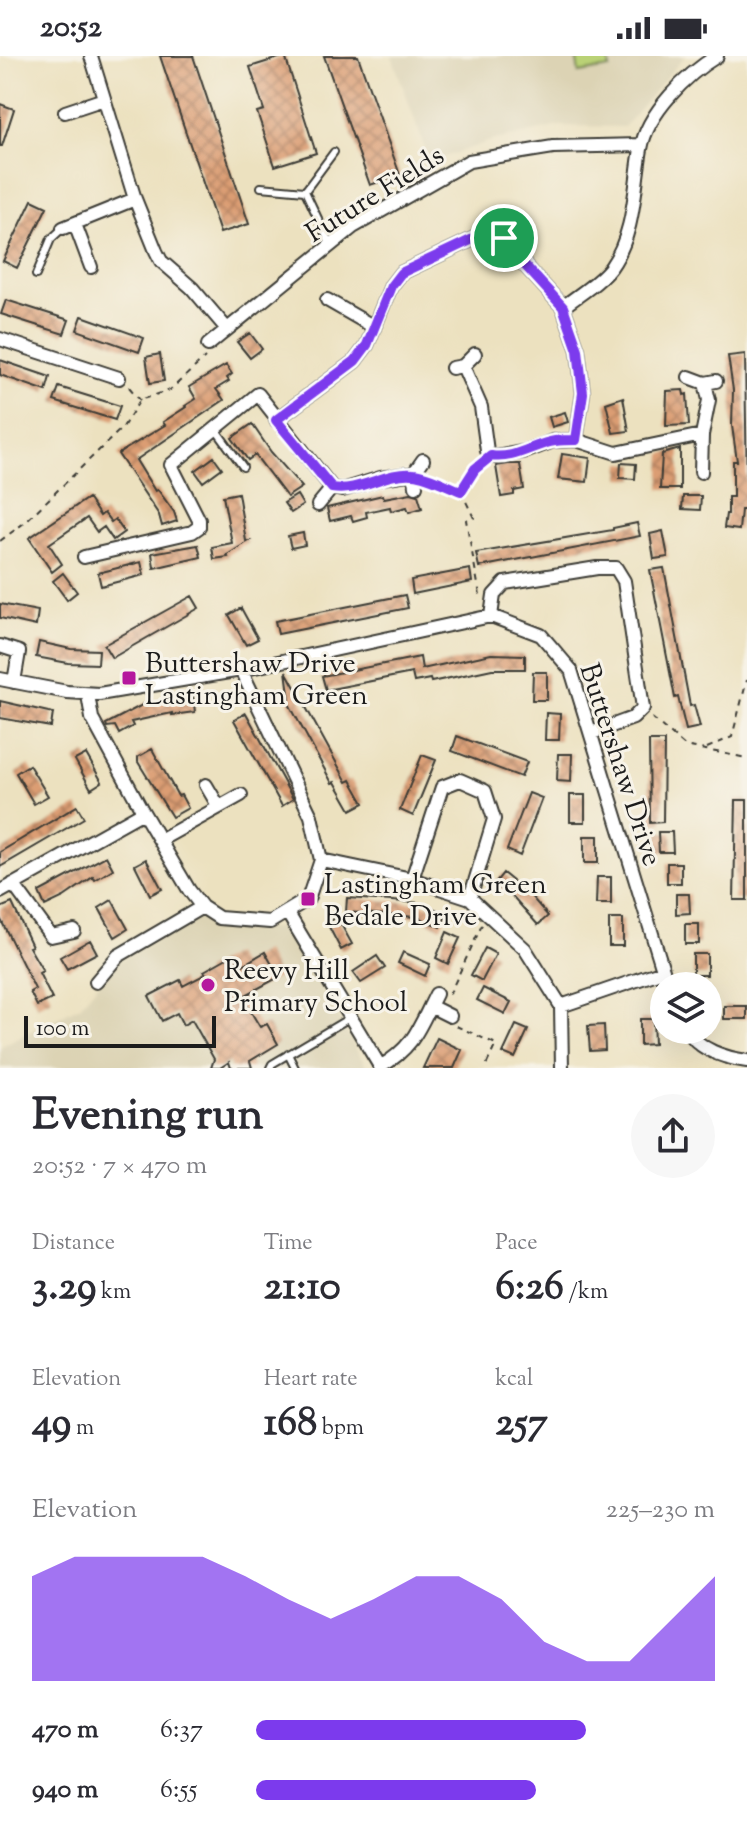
<!DOCTYPE html>
<html lang="en">
<head>
<meta charset="utf-8">
<style>
	body { margin:0; font-family:"Sorts Mill Goudy",serif; background:#f7f7f7; color:#2b2b33; height:100vh; display:flex; flex-direction:column; font-size:30px; white-space:nowrap }
	* { box-sizing:border-box; margin:0 }
	p { font-size:26px; color:#7c7c81 }
	.icon { flex:none; width:44px; height:44px; fill:none; stroke:currentColor; stroke-width:2; stroke-linecap:round; stroke-linejoin:round }
	.map { position:relative; height:1012px; overflow:hidden }
	.details { display:flex; flex-direction:column; background:#fff; flex:1 }
	.details>* { flex:none }
	.controls { position:absolute; left:650px; top:916px; display:grid; gap:16px }
	.controls a { display:grid; place-items:center; width:72px; height:72px; border-radius:50%; background:#fff; box-shadow:0 8px 32px #0002; font-size:40px }
	.scale { position:absolute; left:24px; bottom:20px; width:192px; box-sizing:border-box; padding-left:8px; border:4px solid #1c1c1c; border-top:0; font-size:22px; line-height:28px; white-space:nowrap; color:#1c1c1c; -webkit-text-stroke:6px #f7f3e8; paint-order:stroke }
	.pin { position:absolute; display:grid; place-items:center; width:68px; height:68px; color:#fff; margin:-34px; border:4px solid #fff; border-radius:50%; box-shadow:0 2px 8px #0007 }
	.round { display:grid; place-items:center; flex:none; width:84px; height:84px; border-radius:42px; background:#f7f7f7 }
	.head { display:flex; align-items:center; justify-content:space-between; height:136px; padding:0 32px }
	h1 { font-size:44px; font-weight:700; line-height:60px }
	.metrics { display:grid; grid-template-columns:repeat(3,1fr); gap:12px; height:136px; padding:8px 32px }
	.metrics div { display:grid; align-content:center }
	.metrics b { font-size:40px; font-weight:700 }
	.metrics small { font-size:22px; font-weight:400 }
	.metrics p { font-size:22px }
	.chart { height:224px; padding:16px 32px }
	.chart p { display:flex; justify-content:space-between }
	.chart svg { width:100%; height:144px; margin-top:8px; fill:#7c3aed; opacity:.7 }
	ul { padding:0 32px; list-style:none; font-size:26px }
	li { display:grid; grid-template-columns:128px 96px 1fr; align-items:center; height:60px }
	li i { height:20px; border-radius:10px; background:#7c3aed }
	.status { display:flex; justify-content:space-between; align-items:center; height:56px; padding:0 40px; background:#fff; direction:ltr }
	.status svg { height:22px; fill:currentColor }
	.map>svg:first-child { display:block }
	.built { fill:#dcd3b4 }
	.green { fill:#bad276; stroke:#6b7749; stroke-width:2 }
	.building { fill:url(#building-cross-hatch) }
	.lines { fill:none; stroke-linecap:round; stroke-linejoin:round }
	.service-casing { stroke:#3b3a34; stroke-width:10 }
	.minor-casing { stroke:#3b3a34; stroke-width:16 }
	.path { stroke:#3b3a34; stroke-width:2; stroke-dasharray:6 6; stroke-linecap:butt }
	.service { stroke:#fff; stroke-width:6 }
	.minor { stroke:#fff; stroke-width:12 }
	.route-casing { stroke:#fff; stroke-width:16 }
	.route { stroke:#7c3aed; stroke-width:10 }
	.poi-dot { fill:#b5179e; stroke:#f7f3e8; stroke-width:3 }
	.labels { text-anchor:middle; stroke-width:6; stroke-linejoin:round; paint-order:stroke }
	.street-label { font-size:28px; fill:#1c1c1c; stroke:#f7f3e8 }
	.poi-label { font-size:28px; fill:#1c1c1c; stroke:#f7f3e8; text-anchor:start }
</style>
</head>
<body>
<div class="status"><b>20:52</b><svg viewBox="0 0 49 12"><path d="M0 12V9h3v3zM5 12V6h3v6zM10 12V3h3v9zM15 12V0h3v12zM26 1h20v11H26zM47 4h2v5h-2z"/></svg></div>
<div class="map">
<svg width="747" height="1012" viewBox="0 0 747 1012">
	<defs>
		<pattern id="building-cross-hatch" width="8" height="8" patternUnits="userSpaceOnUse" patternTransform="scale(2)"><rect width="8" height="8" fill="#db9d73"/><path d="M0 0l8 8M0 8l8-8" fill="none" stroke="#b17f5e"/></pattern>
	</defs>
	<rect width="100%" height="100%" fill="#f7f3e8"/>
	<filter id="ink" filterUnits="userSpaceOnUse"><feTurbulence type="fractalNoise" baseFrequency=".0125" numOctaves="2"/><feDisplacementMap in="SourceGraphic" scale="16" xChannelSelector="R" yChannelSelector="G"/><feConvolveMatrix kernelMatrix="1 2 1 2 8 2 1 2 1" color-interpolation-filters="sRGB"/></filter>
	<filter id="wash" filterUnits="userSpaceOnUse"><feTurbulence type="fractalNoise" baseFrequency=".006" numOctaves="4" result="noise"/><feDisplacementMap in="SourceGraphic" scale="32" xChannelSelector="R" yChannelSelector="G"/><feGaussianBlur stdDeviation="1.8" result="paint"/><feColorMatrix in="noise" values="0 0 0 0 0 0 0 0 0 0 0 0 0 0 0 0 0 1.4 0 .05"/><feComposite in="paint" operator="in"/></filter>
	<g filter="url(#wash)">
		<rect width="100%" height="100%" fill="#ece1bf"/>
		<path class="built" d="M392,0H685L624,71L559,70L491,85L430,106Z
			M202,860L243,874L287,871L367,1012H0V991L80,950L114,908Z"/>
		<path class="green" d="M576,0H608L610,12L579,17Z"/>
		<g id="blocks">
			<path class="building" d="M160,0H193L249,168L220,177Z
				M285,0L316,97L275,110L257,56L264,54L250,11Z
				M324,0H358L400,119L370,129Z
				M0,48L14,53L2,90H0Z
				M32,144L47,151L17,212L3,205Z
				M6,244L69,264L64,278L1,258Z
				M82,260L144,282L139,296L77,274Z
				M250,277L262,293L250,302L237,286Z
				M160,298L164,325L150,327L146,301Z
				M745,298L747,436L746,454H741L739,474L724,472L726,458H728V441H733V405H737L732,370L733,334L728,300Z
				M0,304L50,321L46,335L0,319Z
				M226,309L232,318L227,322L229,325L216,333L224,344L136,404L155,435L158,434L174,456L177,465L162,470L159,459L118,398L165,369L163,366L186,351L185,350L196,343L189,331Z
				M59,331L120,350L115,364L54,345Z
				M683,334L684,339L687,338L689,369L666,370L667,335Z
				M623,341L629,375L613,377L606,347Z
				M565,356L568,366L552,371L549,361Z
				M252,368L271,396L302,431L287,441L255,399L248,404L232,382Z
				M680,393V433H660L662,398Z
				M562,398L590,402L587,426L558,423Z
				M214,401L222,412L203,426L195,415Z
				M621,407L636,408L635,423L620,422Z
				M508,408H520L524,433L514,435V439L501,441L496,410Z
				M238,437L246,485H249L227,499L228,501L214,503L212,491L232,487L223,440Z
				M411,437L418,439L422,452L409,456L407,451L391,455L390,451L366,456L367,461L353,465L351,460L330,465L327,452L383,439L384,442Z
				M297,439L303,449L291,457L284,447Z
				M683,440H701L700,454L682,453Z
				M88,442L100,460L104,457L111,466L115,463L124,476L113,484L104,471L97,476L87,462L49,488L62,508L52,516L29,482Z
				M637,467L640,480L479,511L476,497L613,474V472Z
				M663,475L668,501L654,503L650,478Z
				M303,477L305,489L291,492L288,480Z
				M198,489L201,501L154,512L152,497Z
				M141,506L144,519L101,530L98,517Z
				M664,512L690,650L694,649L700,671L686,674L678,641L675,642L650,514Z
				M470,513L472,526L413,538L411,524Z
				M63,517L77,536L67,544L53,525Z
				M405,539L408,552L278,578L275,565Z
				M192,540L199,552L112,602L104,589Z
				M0,548L38,555L36,570L0,562Z
				M241,552L258,583L246,589L229,559Z
				M39,586L71,593L99,594L98,608L68,607L36,601Z
				M491,598L525,599V613H492L431,626L430,623L414,626L412,617L326,634L322,620L420,601L422,613Z
				M286,615L347,726L351,724L364,747L351,754L335,726L332,727L288,646L290,645Z
				M533,616H547V644H532Z
				M193,640L195,656L172,659V657L131,666L133,670L119,678L115,670L107,671L106,668L144,648Z
				M0,645L53,657L51,671L0,662Z
				M246,657L293,743L282,750L234,664Z
				M546,657L560,658L559,684H545Z
				M457,680L527,706L521,721L452,695Z
				M649,685H664L663,766L650,767Z
				M152,693L178,740L181,739L188,752L172,761L138,706V701Z
				M86,698L102,726L91,733L75,704Z
				M558,698H572L571,726L557,725Z
				M422,699L436,704L413,760L400,754Z
				M29,709L48,740L34,748L16,717Z
				M529,737L542,742L520,800L507,794Z
				M570,739H585V766H570Z
				M736,744H747V844H734Z
				M77,750L84,762L0,811V796Z
				M658,776H672L673,796H659Z
				M584,780H598V807H584Z
				M106,800L113,813L95,824L93,821L64,841L45,850L39,836Z
				M146,803L162,833L150,839L135,809Z
				M667,807H681V827H667Z
				M503,817L530,839L548,860L538,869L515,843L494,828Z
				M597,821H611V848H596Z
				M676,838H689L690,857L676,858Z
				M347,842L421,847L447,858L441,871L417,861L346,856Z
				M112,844L128,873L115,881L99,852Z
				M12,847L32,890L29,891L43,915L39,917L52,943L37,950L30,936L35,933L0,862V852Z
				M337,861L352,888L341,894L327,867Z
				M609,863H623V890H609Z
				M685,868H699V888H685Z
				M447,876L460,882L448,908L436,902Z
				M90,884L97,897L67,913L60,901Z
				M485,892L496,898L482,925L471,919Z
				M265,896L279,921L242,941L260,971L267,968L278,988L250,1005L252,1012H231L229,1006L220,1012H211L214,1003L192,964L183,969L177,957L162,965L149,940L180,924L183,930L206,918L204,915L234,898L241,910Z
				M403,896L430,908L425,920L398,907Z
				M693,898H707V919H693Z
				M377,900L385,912L361,927L353,916Z
				M483,932L511,946L505,958L477,944Z
				M724,950H747V963H724Z
				M640,963H653L654,988L640,989Z
				M516,969L528,974L515,1002L503,997Z
				M604,969L605,994L590,995L588,970Z
				M437,982L462,994L454,1012H423Z"/>
		</g>
	</g>
	<g filter="url(#ink)">
		<use href="#blocks" fill-opacity="0" stroke="#3b3a34" stroke-width="2"/>
		<g class="lines">
			<g class="service-casing">
				<path id="service" d="M261,131L305,135
					M305,135L330,188
					M305,135L334,96
					M36,219L51,183L63,172
					M216,374L243,411
					M288,998L295,1012
					M270,1012L272,1008L351,961"/>
			</g>
			<g class="minor-casing">
				<path id="minor" d="M91,0L135,143L156,195L161,205L192,232L227,273
					M65,56L104,43
					M75,168L91,211
					M63,172L135,143
					M327,244L374,271
					M563,251C578,239 600,226 611,211C635,177 634,133 641,93C647,57 687,18 717,0
					M0,283L119,322
					M208,289L353,171L469,105L553,91L641,89
					M463,310L481,351L487,395L491,400L496,401L527,395L553,385L576,384L616,397L702,379
					M452,312L463,310L475,298
					M689,321L705,327L716,325
					M276,364L355,305L367,289L391,230L401,217L492,174L499,175L522,206L563,251L578,294L583,337L576,384
					M701,416L702,379L709,344L705,327
					M416,430L414,417L423,404
					M318,449L332,432
					M84,501L192,476L199,471V464L171,409L258,338L332,432L342,434L381,422L414,417
					M491,560L494,539L505,527L597,512H616L624,525L643,652L633,662L592,677
					M0,590L19,596L14,626
					M0,623L67,636L99,638L241,614L491,560L541,579L571,614L668,930
					M88,639L92,662L143,756L189,834L202,851L219,862L270,866L308,843L321,804L311,760L241,614
					M206,729L219,751
					M160,784L241,739
					M321,804L412,823L470,842L525,893L561,950L562,1012
					M412,823L442,731L460,724L485,735L494,763L470,842
					M13,828L51,880L74,875
					M0,836L143,756
					M287,856L381,1012
					M96,926L118,900L202,851
					M430,950L450,960
					M561,950L663,915
					M688,974C698,994 726,1002 747,1005
					M380,1011C414,991 419,972 436,938"/>
			</g>
			<path class="path" d="M129,331L140,344
				M428,423L461,435L475,413L481,408
				M461,435L474,462L466,464L480,539
				M0,485L24,467L123,371L140,344L170,334L205,302
				M652,662L685,690L747,702
				M707,692L732,681L747,624
				M449,939L482,869
				M456,970L496,988L485,1012"/>
			<use href="#service" class="service"/>
			<use href="#minor" class="minor"/>
		</g>
	</g>
	<g class="lines" filter="url(#ink)">
		<g class="route-casing">
			<path id="route" d="M492,174L499,175L522,206L563,251L578,294L583,337L576,384C569,384 562,384 555,385C534,388 514,404 491,400L475,413L461,435C447,430 428,419 413,418C386,415 359,437 332,432L276,364L355,305L367,289L391,230L401,217Z"/>
		</g>
		<use href="#route" class="route"/>
	</g>
	<g class="poi-dot">
		<rect x="121" y="614" width="16" height="16" rx="4"/>
		<rect x="300" y="835" width="16" height="16" rx="4"/>
		<circle cx="208" cy="929" r="8"/>
	</g>
	<g class="labels">
		<g class="street-label">
			<text transform="translate(374 137) rotate(-32)" y="10">Future Fields</text>
			<text transform="translate(622 708) rotate(72)" y="10">Buttershaw Drive</text>
		</g>
		<g class="poi-label">
			<text x="145" y="616">Buttershaw Drive<tspan x="145" dy="32">Lastingham Green</tspan></text>
			<text x="324" y="837">Lastingham Green<tspan x="324" dy="32">Bedale Drive</tspan></text>
			<text x="224" y="923">Reevy Hill<tspan x="224" dy="32">Primary School</tspan></text>
		</g>
	</g>
</svg>
<div class="controls">
<a><svg class="icon" aria-label="layers" viewBox="0 0 24 24"><path d="M12 4l9 5-9 5-9-5zM3 14l9 5 9-5"/></svg></a>
</div>
<div class="scale">100 m</div>
<div class="pin" style="left:504px;top:182px;background:#1e9e55"><svg class="icon" aria-label="arrive" viewBox="0 0 24 24"><path d="M6 21V4h12l-3 4 3 4H6"/></svg></div>
</div>
<section class="details">
<div class="head"><div><h1>Evening run</h1><p>20:52 · 7 × 470 m</p></div><a class="round"><svg class="icon" aria-label="share" viewBox="0 0 24 24"><path d="M12 15V3M7 8l5-5 5 5M5 13v7h14v-7"/></svg></a></div>
<div class="metrics">
<div><p>Distance</p><b>3.29<small> km</small></b></div>
<div><p>Time</p><b>21:10</b></div>
<div><p>Pace</p><b>6:26<small> /km</small></b></div>
</div>
<div class="metrics">
<div><p>Elevation</p><b>49<small> m</small></b></div>
<div><p>Heart rate</p><b>168<small> bpm</small></b></div>
<div><p>kcal</p><b>257</b></div>
</div>
<div class="chart"><p><span>Elevation</span>225–230 m</p>
<svg viewBox="0 0 160 44" preserveAspectRatio="none"><path d="M0 44V12L10 6L20 6L30 6L40 6L50 12L60 19L70 25L80 19L90 12L100 12L110 19L120 32L130 38L140 38L150 25L160 12V44z"/></svg>
</div>
<ul>
<li><b>470 m</b>6:37<i style="width:72%"></i></li>
<li><b>940 m</b>6:55<i style="width:61%"></i></li>
</ul>
</section>
</body>
</html>
